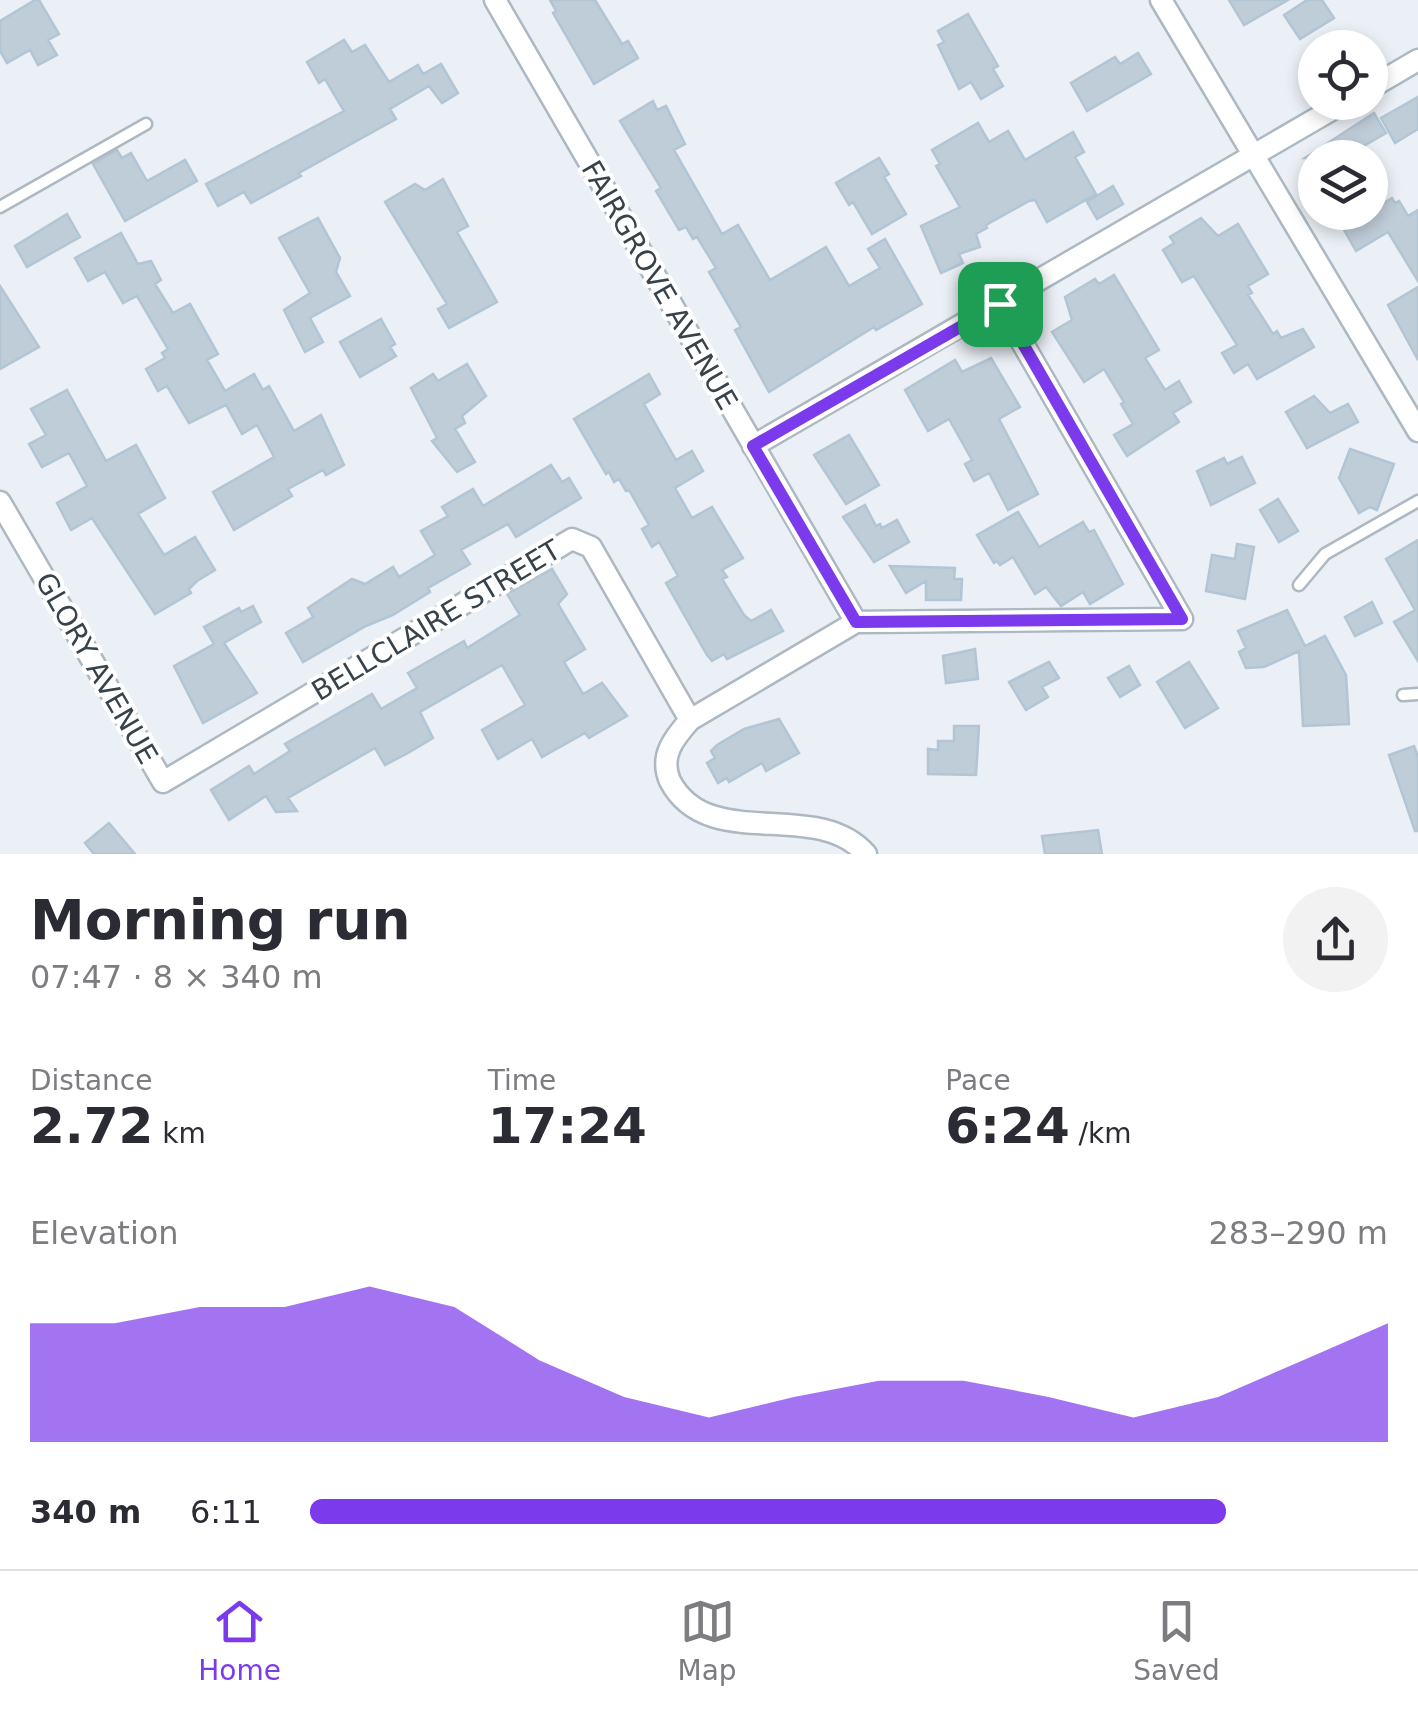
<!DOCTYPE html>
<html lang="en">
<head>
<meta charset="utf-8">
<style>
	body { margin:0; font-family:"DejaVu Sans",sans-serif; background:#f2f2f3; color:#2b2b33; height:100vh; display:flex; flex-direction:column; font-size:38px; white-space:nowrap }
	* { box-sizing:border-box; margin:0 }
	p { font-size:32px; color:#7c7c81 }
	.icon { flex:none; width:55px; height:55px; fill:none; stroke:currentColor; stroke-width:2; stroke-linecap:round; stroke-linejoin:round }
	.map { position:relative; height:854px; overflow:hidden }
	.side { display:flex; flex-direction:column; background:#fff; flex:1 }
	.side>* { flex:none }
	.buttons { position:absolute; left:1298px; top:30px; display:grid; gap:20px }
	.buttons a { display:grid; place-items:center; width:90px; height:90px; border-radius:50%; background:#fff; box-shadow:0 5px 15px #0003; font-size:50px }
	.pin { position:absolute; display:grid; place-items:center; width:85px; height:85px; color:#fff; margin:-42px; border-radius:20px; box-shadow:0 5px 15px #0006 }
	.round { display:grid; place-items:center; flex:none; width:105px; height:105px; border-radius:52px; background:#f2f2f3 }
	.head { display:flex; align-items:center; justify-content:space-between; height:170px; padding:0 30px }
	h1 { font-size:55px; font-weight:700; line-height:75px }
	.figures { display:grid; grid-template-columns:repeat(3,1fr); gap:15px; height:170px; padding:10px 30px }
	.figures div { display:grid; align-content:center }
	.figures b { font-size:50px; font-weight:700 }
	.figures small { font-size:28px; font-weight:400 }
	.figures p { font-size:28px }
	.chart { height:280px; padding:20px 30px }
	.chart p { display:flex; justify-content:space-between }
	.chart svg { width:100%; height:180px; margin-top:10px; fill:#7c3aed; opacity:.7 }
	ul { padding:0 30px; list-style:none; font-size:32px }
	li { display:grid; grid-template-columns:160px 120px 1fr; align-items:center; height:75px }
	li i { height:25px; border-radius:12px; background:#7c3aed }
	.menu { display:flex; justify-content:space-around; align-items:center; height:140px; border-top:2px solid #e1e1e2; background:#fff; font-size:28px; color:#7c7c81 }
	.menu a { display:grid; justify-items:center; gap:5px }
	.menu .selected { color:#7c3aed }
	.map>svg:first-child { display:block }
	.building { fill:#bfcdd9; stroke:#b2c5d4; stroke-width:2.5 }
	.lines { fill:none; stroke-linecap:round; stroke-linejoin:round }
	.lane-casing { stroke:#adb8c2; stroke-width:15 }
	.street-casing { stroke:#adb8c2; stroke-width:25 }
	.lane { stroke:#fff; stroke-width:10 }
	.street { stroke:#fff; stroke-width:20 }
	.route-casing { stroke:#fff; stroke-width:20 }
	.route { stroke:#7c3aed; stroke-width:12 }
	.labels { text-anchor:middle; stroke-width:8; stroke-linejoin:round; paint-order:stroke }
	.street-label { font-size:28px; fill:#38424b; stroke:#fff }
</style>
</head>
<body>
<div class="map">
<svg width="1418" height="854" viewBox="0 0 1418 854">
	<rect width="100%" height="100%" fill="#ebf0f6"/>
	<path class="building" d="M35,0H39L59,34L48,40L57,55L38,65L30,50L7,63L0,51V21Z
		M550,0H595L622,44L628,41L638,58L594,84L553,13L556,11Z
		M1229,0H1288L1244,25Z
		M1307,0H1322L1334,18L1300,39L1284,15Z
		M968,14L998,66L993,69L1003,86L981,99L971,82L959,89L938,45L944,42L938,31Z
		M344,40L352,52L365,45L389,82L418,65L423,74L441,64L458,93L442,103L429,86L390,109L396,119L299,173L301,176L251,203L244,192L218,206L206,184L344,111L325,79L319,83L307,62Z
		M1138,53L1151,74L1087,111L1071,83L1115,57L1120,64Z
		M1418,97V129L1395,143L1381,118Z
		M653,101L657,110L666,106L685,144L674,150L722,234L738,225L770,280L826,247L849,286L880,268L868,249L885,239L922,304L876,330L874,327L769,392L735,330L741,327L709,272L716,268L697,237L693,239L686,227L679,230L656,191L661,188L620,121Z
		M1374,113L1386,133L1343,158H1305Z
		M978,123L989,142L1008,131L1025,160L1073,132L1084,152L1075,157L1096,194L1047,222L1035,200L1029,201L986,225L987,228L976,234L980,247L959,254L963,263L941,273L921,226L960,207L936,166L940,164L932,150Z
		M117,150L122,158L131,153L147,181L185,160L197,181L125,221L93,164Z
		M879,158L889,174L884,177L906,214L872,234L853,202L849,205L836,183Z
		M443,179L468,226L457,232L497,302L449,328L438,309L447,304L385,202L415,184L425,190Z
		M1113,186L1123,204L1097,219L1087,202Z
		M1392,198L1395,203L1399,201L1408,216L1418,210V281L1388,232L1356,251L1334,212H1370Z
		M67,214L80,237L27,267L15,246Z
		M318,218L340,258L336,272L350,296L310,318L323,342L305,352L284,310L310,293L279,238Z
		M1201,218L1218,236L1238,224L1268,274L1248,286L1252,293L1248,295L1273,334L1277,331L1281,338L1303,329L1314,347L1257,379L1248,364L1234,373L1222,353L1237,345L1194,276L1182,282L1163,250L1174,243L1170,237Z
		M121,233L138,264L151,261L161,280L155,284L173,313L190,304L218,354L207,360L225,391L254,374L263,390L269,386L294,431L321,415L344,465L326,475L323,470L288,489L292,496L234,530L213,492L274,457L257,425L242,434L226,405L189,423L167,386L158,391L146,369L165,358L162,353L168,349L137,296L123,303L105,272L88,281L75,258Z
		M1114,275L1159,350L1145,358L1165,390L1179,381L1191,402L1173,413L1179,422L1127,456L1114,435L1133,424L1121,404L1124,402L1104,369L1084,382L1052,332L1072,320L1065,297L1095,279L1099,284Z
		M0,286L39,347L0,369Z
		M1418,287V360L1388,305Z
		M381,319L395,344L390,347L396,356L360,377L340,342Z
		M991,358L1020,407L999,419L1038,494L1008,510L989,473L974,481L965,464L972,460L949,419L928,431L905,390L955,360L962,372Z
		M467,364L486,396L462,416L465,423L455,429L475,462L457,472L432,441L437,438L411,388L433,374L438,381Z
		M649,374L660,394L644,404L676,460L692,451L703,471L675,488L692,518L712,507L743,558L722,570L727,577L722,579L744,615L751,621L771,610L783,631L727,659L724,654L712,661L707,655L666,583L678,576L659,542L652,547L642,529L649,525L629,490L626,491L619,479L614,482L609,472L606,474L574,419Z
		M67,390L106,461L136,445L165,498L138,514L164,555L195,537L215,570L197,581L189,589L191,593L155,614L92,518L71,530L57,503L87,486L69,453L42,467L29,444L46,435L31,409Z
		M1314,396L1330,413L1348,404L1358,422L1307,448L1286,412Z
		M849,435L879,485L846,504L814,455Z
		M1350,449L1394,464L1377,510L1370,507L1359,513L1339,478Z
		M1242,457L1255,483L1211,505L1197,471L1224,458L1227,464Z
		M551,465L562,482L569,478L581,498L516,537L508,524L461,550L470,564L428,588L430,592L393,615L366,626L303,662L286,633L313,617L308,608L352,579L365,584L393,567L399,577L435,555L421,531L448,516L442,507L473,489L483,506Z
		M1278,499L1298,531L1279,542L1260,510Z
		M865,505L876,526L880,524L882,528L897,520L909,542L874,562L843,517Z
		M1018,512L1039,547L1083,522L1089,532L1094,530L1123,584L1090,604L1083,592L1061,606L1046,587L1035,594L1013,557L1000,565L997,561L994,563L977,535Z
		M1418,540V661L1394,622L1415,610L1386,559Z
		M1237,544L1254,547L1245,599L1206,591L1212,555L1235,559Z
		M890,566L955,568L954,579H962L961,600H926V581L906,593Z
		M552,569L567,594L558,604L585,649L564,662L583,694L602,683L627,716L589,738L585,733L542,757L532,739L498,759L482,730L525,705L502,665L420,712L433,738L408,753L385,765L375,748L288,798L297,811L276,812L266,796L229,820L211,790L249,766L254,774L290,751L285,744L372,694L381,709L417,688L408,673L464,641L467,648L520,615L507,594Z
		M1372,602L1382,623L1355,636L1345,617Z
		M253,606L261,622L224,643L257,693L203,723L174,666L214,644L204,627L239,608L241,612Z
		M1287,610L1305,646L1325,636L1346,675L1349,724L1303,726L1299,651L1264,667L1246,668L1239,652L1246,648L1238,631Z
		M975,649L978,679L946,683L943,656Z
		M1049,662L1059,678L1042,687L1048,697L1026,710L1009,682Z
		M1189,662L1218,708L1185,728L1157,682Z
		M1129,666L1140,685L1120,697L1108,678Z
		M779,719L799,753L766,771L762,763L729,782L727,778L718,783L707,763L715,758L711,751L717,745L744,729Z
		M954,726H979L976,775L928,774V749L938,750V741H954Z
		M1414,746L1418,757V831H1415L1389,755Z
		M109,823L135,854H94L85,843Z
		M1098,830L1102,854H1045L1042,836Z"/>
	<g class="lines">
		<g class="lane-casing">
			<path id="lane" d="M0,207L146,124
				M1299,585L1325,554L1418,501
				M1403,695L1418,694"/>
		</g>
		<g class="street-casing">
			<path id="street" d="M495,0L856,622
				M1161,0L1418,431
				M1370,88L1418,60
				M753,446L1345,102
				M0,502L163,782L572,539L591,547L690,720
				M866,854C816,797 708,854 670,781C659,756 674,738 690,720L856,622L1182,619L1000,304"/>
		</g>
		<use href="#lane" class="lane"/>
		<use href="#street" class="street"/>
	</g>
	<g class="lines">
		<g class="route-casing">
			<path id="route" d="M1000,304L1182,619L856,622L753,446Z"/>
		</g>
		<use href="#route" class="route"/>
	</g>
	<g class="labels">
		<g class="street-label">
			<text transform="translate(660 285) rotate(60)" y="10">FAIRGROVE AVENUE</text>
			<text transform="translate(436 620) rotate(-31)" y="10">BELLCLAIRE STREET</text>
			<text transform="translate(97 668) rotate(60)" y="10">GLORY AVENUE</text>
		</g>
	</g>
</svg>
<div class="buttons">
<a><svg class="icon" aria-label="locate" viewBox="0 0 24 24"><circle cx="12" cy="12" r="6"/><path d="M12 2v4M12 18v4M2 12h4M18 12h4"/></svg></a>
<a><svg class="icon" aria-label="layers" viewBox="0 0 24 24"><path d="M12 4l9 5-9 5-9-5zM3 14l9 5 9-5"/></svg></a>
</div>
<div class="pin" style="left:1000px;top:304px;background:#1e9e55"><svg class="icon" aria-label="arrive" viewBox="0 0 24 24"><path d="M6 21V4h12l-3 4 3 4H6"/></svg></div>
</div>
<section class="side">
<div class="head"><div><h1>Morning run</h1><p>07:47 · 8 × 340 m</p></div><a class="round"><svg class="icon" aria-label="share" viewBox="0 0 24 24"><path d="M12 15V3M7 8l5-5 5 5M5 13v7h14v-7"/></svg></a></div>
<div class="figures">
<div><p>Distance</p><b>2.72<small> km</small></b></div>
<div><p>Time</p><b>17:24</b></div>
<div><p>Pace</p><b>6:24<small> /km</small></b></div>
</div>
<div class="chart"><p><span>Elevation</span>283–290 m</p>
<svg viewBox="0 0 160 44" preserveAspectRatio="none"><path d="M0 44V15L10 15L20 11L30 11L40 6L50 11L60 24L70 33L80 38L90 33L100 29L110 29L120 33L130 38L140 33L150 24L160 15V44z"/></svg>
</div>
<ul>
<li><b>340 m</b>6:11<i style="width:85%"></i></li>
</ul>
</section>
<nav class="menu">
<a class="selected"><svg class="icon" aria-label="home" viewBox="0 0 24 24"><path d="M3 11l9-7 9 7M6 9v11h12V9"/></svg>Home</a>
<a><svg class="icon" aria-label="map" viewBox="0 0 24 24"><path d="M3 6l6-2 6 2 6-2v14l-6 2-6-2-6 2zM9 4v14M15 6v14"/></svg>Map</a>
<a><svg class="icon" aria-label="saved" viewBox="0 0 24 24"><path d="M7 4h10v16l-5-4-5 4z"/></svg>Saved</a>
</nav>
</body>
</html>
